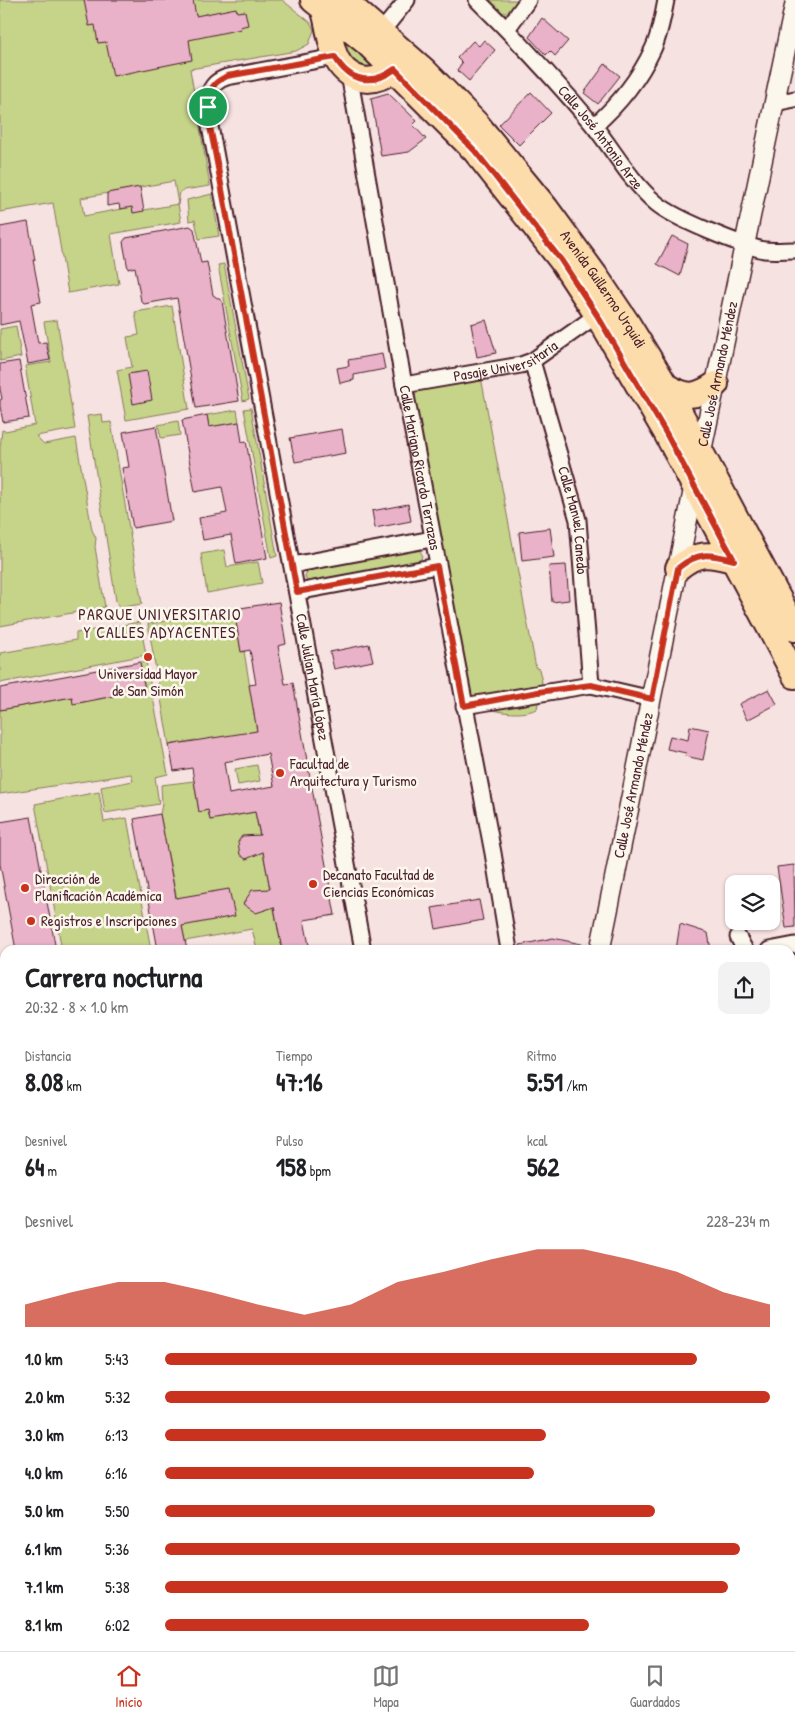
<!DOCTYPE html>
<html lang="es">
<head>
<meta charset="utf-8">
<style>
	body { margin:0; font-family:"Patrick Hand",sans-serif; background:#f2f2f2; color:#202124; height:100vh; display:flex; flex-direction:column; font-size:19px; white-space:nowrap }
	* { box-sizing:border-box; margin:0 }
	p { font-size:16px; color:#757577 }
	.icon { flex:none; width:28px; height:28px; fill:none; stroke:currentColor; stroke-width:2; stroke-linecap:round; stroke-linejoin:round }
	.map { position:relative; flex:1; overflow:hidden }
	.panel { position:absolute; left:0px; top:945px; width:795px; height:706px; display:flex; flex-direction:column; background:#fff; border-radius:15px 15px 0 0; box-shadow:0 1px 4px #0004 }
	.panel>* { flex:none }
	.controls { position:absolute; left:725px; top:875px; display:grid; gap:10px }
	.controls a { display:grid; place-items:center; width:55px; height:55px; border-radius:10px; background:#fff; box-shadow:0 1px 4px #0004; font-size:25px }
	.pin { position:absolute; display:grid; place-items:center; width:42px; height:42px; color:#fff; margin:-21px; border:2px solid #fff; border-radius:50%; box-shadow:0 1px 5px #0007 }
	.round { display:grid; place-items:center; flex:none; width:52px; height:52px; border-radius:10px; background:#f2f2f2 }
	.head { display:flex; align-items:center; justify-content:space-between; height:85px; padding:0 25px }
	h1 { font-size:28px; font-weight:800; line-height:38px }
	.figures { display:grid; grid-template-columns:repeat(3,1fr); gap:8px; height:85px; padding:5px 25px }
	.figures div { display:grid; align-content:center }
	.figures b { font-size:25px; font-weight:800 }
	.figures small { font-size:14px; font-weight:400 }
	.figures p { font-size:14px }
	.chart { height:140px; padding:10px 25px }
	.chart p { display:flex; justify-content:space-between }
	.chart svg { width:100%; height:90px; margin-top:5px; fill:#c8321e; opacity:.7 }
	ul { padding:0 25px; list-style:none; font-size:16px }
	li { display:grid; grid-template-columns:80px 60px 1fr; align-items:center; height:38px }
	li i { height:12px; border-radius:6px; background:#c8321e }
	.dock { display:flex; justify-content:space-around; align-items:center; height:70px; border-top:1px solid #e0e0e0; background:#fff; font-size:14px; color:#757577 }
	.dock a { display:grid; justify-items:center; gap:2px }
	.dock .on { color:#c8321e }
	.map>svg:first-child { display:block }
	.green { fill:#c5d488; stroke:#887a5a; fill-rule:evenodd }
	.building { fill:#e9b2c8; stroke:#4a1f2b; fill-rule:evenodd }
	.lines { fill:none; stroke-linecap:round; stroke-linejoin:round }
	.minor-casing { stroke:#4a1f2b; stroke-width:19 }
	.tertiary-casing { stroke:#4a1f2b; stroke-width:22 }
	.secondary-casing { stroke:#4a1f2b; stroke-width:25 }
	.primary-casing { stroke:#4a1f2b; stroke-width:28 }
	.minor { stroke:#fbf7ec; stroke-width:15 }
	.tertiary { stroke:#fbf7ec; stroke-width:19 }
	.secondary { stroke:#fbf7ec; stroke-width:21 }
	.primary { stroke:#fddcac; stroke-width:24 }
	.route-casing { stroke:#fff; stroke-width:10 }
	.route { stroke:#c8321e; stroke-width:6 }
	.poi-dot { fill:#c8321e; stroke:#fbf7ec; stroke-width:2 }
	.labels { text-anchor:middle; stroke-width:5; stroke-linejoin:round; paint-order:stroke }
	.street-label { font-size:15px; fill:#4a1f2b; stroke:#fbf7ec }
	.poi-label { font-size:15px; fill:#4a1f2b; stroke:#fbf7ec; text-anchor:start }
	.neighbourhood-label { font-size:16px; letter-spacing:1px; fill:#4a1f2b; stroke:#fbf7ec }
</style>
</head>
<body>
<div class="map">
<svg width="795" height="1651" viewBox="0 0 795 1651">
	<rect width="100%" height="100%" fill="#f6e2e1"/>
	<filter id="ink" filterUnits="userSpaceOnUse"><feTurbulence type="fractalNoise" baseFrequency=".02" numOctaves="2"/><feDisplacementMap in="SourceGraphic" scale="10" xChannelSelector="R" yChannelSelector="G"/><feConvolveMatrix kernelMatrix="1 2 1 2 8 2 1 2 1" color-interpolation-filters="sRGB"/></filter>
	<g filter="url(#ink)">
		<path class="green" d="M0,0H282L310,22L314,30L309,44L296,51L190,69L210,186L184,190L180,192L178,204L181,222L111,234L119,284L68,293L53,203L0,212ZM174,181L178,204L133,212L132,207L84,216L81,198Z
			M484,0H520L511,13C498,14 492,8 484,0Z
			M338,34L381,70L357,73Z
			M212,194L219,236L199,239L195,220L189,221L187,200Z
			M224,264L249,399L243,401L218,265Z
			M172,306L189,409L126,420L117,370L132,367L127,337L139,335L135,312Z
			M57,320L75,429L36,436L44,444L76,438L92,530L96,538L95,547L105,607L0,626V448L2,430L5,431L35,425L25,366L51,362L44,322Z
			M16,326L21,357L0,361V329Z
			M481,377L536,668L539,669L542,682L537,709C515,718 490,710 469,702L414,400L415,395L424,387Z
			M251,408L277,556L271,558L244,409Z
			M237,410L239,422L209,427L207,415Z
			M102,414L103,423L111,422L142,604L122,607L118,606L116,601L87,416Z
			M178,421L180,435L161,438L158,425Z
			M415,548L419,550L422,554L421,560L417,563L310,582L306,580L305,576L308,569Z
			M224,550L227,567L258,562L262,583L207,593L201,554Z
			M234,609L241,651H244L257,731L201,767L196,740L169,745L148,624Z
			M140,622L146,655L0,683V653L76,640V633Z
			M140,662H146L168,774L155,777L159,804L105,813L101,787L133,781L131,774L0,794V710L72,697L74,704L145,690Z
			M257,765L260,781L238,785L235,769Z
			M194,781L199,812L208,810L210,820L255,812L282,950H257L252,929L185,941L160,814L162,804L161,785Z
			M99,792L104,822L127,818L151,950H62L35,804Z"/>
		<path class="building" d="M84,0H193L196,16L236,8L237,12L245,11L248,25L240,27L241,29L189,40L192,60L113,76L106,42L98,43L95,25L89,26Z
			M542,18L568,41L555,56L550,51L546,55L529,37Z
			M484,40L495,50L469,81L457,70L462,63L457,58L473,41L479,46Z
			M605,64L620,76L598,104L584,93Z
			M531,92L551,113L519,145L499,125Z
			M388,93L417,121L413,125L426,139L409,152L381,156L371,98Z
			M140,187L144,211L133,213L132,207L120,209L119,204L107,206V193Z
			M28,222L35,260H33L41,302L31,304L38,343L46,342L50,360L28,364L19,321L0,325V227Z
			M190,226L194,229L201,263L207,262L213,295L222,301L239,401L196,408L177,298L144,304L141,301L135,267L128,269L123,242L126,238Z
			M672,236L688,244L680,276L657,264Z
			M486,320L496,353L477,357L471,324Z
			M382,354L385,369L354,375V380L340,383L337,368L349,366L348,360Z
			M19,361L29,418L3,422L0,406V400L2,399L0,389V364Z
			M147,371L152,400L133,404L128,374Z
			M207,415L209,427L239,422L242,442L246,441L267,558L236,564L231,535L203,540L199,518L227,513L222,487L195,492L182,420Z
			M156,426L172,521L133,528L122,468L129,467L123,432Z
			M342,429L346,453L295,462L290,438Z
			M408,504L411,521L375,528L372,511Z
			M550,528L554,557L522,561L519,532Z
			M566,565L569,600L552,602L549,566Z
			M279,602L286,644L278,646L285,684L293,683L335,915L304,920L310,950H282L274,907L256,913L243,904L252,890L270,889L263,852L246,859L240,855L238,842L242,836L260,835L255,812L210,820L208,810L199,812L192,768L174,771L169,745L257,731L249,685L256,684L250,650L241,652L234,609ZM268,754L274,786L229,794L224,762Z
			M369,644L373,661L334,669L330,652Z
			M140,662L145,690L73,704L72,697L0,710V688Z
			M769,689L777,704L747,720L739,704Z
			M690,726L709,730L703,760L685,756L686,753L667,749L670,736L688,740Z
			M160,814L176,898L229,889L235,916L182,926L187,950H158L134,819Z
			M31,817L56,950H16L0,864V822Z
			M794,865L795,927L786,928L777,867Z
			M479,900L483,920L436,929L432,908Z
			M680,924L708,933L711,950H676Z
			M553,938L586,945L585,950H520V945Z"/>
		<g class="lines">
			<g class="minor-casing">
				<g id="minor">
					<path id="s1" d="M477,0C518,40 557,82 594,126C614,151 631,182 656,203C675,219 740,245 764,250C774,251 785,250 795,250"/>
					<path d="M507,29L528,0"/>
					<path d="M382,31L407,0"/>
					<path id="s2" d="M335,57L227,77C224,78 219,80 216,83C200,97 212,133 215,152L363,950"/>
					<path id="s3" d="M349,74L404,385L493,853L509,950"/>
					<path d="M775,103L795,99"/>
					<path d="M594,126C618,105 639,79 653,49C660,34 663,16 666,0"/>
					<path id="s4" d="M532,361L578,520L591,685"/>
					<path id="s5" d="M404,385L521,365L532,361L597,315"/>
					<path d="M292,565L432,539"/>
					<path d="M297,592L437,566"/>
					<path d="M464,706L591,685L652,699"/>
					<path d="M738,937L745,950"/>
					<path d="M769,950L795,945"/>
					<path d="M790,1232L795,1267"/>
					<path d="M111,1646V1651"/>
					<path d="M342,1646L343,1651"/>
					<path d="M583,1646L584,1651"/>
				</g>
			</g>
			<g class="tertiary-casing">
				<g id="tertiary">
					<path id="s6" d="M600,950L701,453L795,4"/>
				</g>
			</g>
			<g class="secondary-casing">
				<path id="secondary" d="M790,1177L795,1176
					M0,1323L5,1322
					M790,1462L795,1461
					M0,1605L5,1604"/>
			</g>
			<g class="primary-casing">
				<g id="primary">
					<path d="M313,0L367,43L475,151L561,260L597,315L666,433L795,676"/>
					<path id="s7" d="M344,0L424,70L477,124L546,208L595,275L628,324L666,386L795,629"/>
					<path d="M323,8C332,33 328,67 358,78C371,83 384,77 395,69"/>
					<path d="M666,386C688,398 695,398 716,384"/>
					<path d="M678,568C699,551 709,554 733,560"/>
				</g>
			</g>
			<use href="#minor" class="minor"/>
			<use href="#tertiary" class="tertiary"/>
			<use href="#secondary" class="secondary"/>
			<use href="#primary" class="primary"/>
		</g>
	</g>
	<g class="lines" filter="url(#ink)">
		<g class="route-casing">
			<path id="route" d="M335,57C349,82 372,86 395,69L475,151L561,260L597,315L666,433L734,560C709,554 699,551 678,568L652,699L591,685L538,692L464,706L437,566L297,592L215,152C212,133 200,97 216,83C219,80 224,78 227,76Z"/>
		</g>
		<use href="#route" class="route"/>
	</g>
	<g class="poi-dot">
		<circle cx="148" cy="657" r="5"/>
		<circle cx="280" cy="773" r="5"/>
		<circle cx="313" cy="884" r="5"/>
		<circle cx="25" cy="888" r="5"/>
		<circle cx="31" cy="921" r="5"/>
	</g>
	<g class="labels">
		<g class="street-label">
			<text dy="5" stroke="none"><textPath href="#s1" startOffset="185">Calle José Antonio Arze</textPath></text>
			<text dy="5" stroke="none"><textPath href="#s7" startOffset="390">Avenida Guillermo Urquidi</textPath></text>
			<text dy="5" stroke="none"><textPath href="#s5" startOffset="105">Pasaje Universitaria</textPath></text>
			<text dy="5" stroke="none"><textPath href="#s6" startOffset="588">Calle José Armando Méndez</textPath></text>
			<text dy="5" stroke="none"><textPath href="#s3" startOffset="400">Calle Mariano Ricardo Terrazas</textPath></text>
			<text dy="5" stroke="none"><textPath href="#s4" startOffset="165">Calle Manuel Canedo</textPath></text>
			<text dy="5" stroke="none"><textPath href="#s2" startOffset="728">Calle Julian María López</textPath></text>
			<text dy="5" stroke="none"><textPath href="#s6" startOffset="168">Calle José Armando Méndez</textPath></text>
		</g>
		<g class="poi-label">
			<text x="148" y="679" text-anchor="middle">Universidad Mayor<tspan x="148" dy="17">de San Simón</tspan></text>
			<text x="290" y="769">Facultad de<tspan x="290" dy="17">Arquitectura y Turismo</tspan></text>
			<text x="323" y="880">Decanato Facultad de<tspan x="323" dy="17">Ciencias Económicas</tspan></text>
			<text x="35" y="884">Dirección de<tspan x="35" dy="17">Planificación Académica</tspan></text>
			<text x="41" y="926">Registros e Inscripciones</text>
		</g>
		<g class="neighbourhood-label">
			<text x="160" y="620">PARQUE UNIVERSITARIO<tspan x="160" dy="18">Y CALLES ADYACENTES</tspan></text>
		</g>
	</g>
</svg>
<div class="controls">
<a><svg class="icon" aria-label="layers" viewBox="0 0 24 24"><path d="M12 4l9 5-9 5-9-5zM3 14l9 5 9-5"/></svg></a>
</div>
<div class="pin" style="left:208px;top:107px;background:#1e9e55"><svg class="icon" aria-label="arrive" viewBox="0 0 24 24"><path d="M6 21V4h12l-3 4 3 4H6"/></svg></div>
<section class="panel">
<div class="head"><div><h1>Carrera nocturna</h1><p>20:32 · 8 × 1.0 km</p></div><a class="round"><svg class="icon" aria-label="share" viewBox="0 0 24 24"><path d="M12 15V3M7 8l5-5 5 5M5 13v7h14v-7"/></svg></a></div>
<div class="figures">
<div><p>Distancia</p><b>8.08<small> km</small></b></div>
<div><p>Tiempo</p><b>47:16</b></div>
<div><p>Ritmo</p><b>5:51<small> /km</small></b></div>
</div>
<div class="figures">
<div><p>Desnivel</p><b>64<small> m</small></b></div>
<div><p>Pulso</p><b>158<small> bpm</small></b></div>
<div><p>kcal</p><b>562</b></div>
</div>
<div class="chart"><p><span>Desnivel</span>228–234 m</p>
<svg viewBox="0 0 160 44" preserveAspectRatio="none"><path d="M0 44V33L10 27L20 22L30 22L40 27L50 33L60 38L70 33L80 22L90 17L100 11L110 6L120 6L130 11L140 17L150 27L160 33V44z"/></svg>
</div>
<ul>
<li><b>1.0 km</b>5:43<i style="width:88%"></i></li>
<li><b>2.0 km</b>5:32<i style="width:100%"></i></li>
<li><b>3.0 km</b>6:13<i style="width:63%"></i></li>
<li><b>4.0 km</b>6:16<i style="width:61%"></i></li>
<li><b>5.0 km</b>5:50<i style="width:81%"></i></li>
<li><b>6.1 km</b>5:36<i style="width:95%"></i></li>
<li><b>7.1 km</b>5:38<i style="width:93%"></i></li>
<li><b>8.1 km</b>6:02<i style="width:70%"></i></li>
</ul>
</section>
</div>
<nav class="dock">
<a class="on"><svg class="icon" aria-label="home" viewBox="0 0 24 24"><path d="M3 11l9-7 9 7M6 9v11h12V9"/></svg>Inicio</a>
<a><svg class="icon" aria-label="map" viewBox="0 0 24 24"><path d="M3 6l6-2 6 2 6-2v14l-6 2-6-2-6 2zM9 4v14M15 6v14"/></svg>Mapa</a>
<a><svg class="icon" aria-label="saved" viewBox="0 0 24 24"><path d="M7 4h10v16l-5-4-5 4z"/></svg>Guardados</a>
</nav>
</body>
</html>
